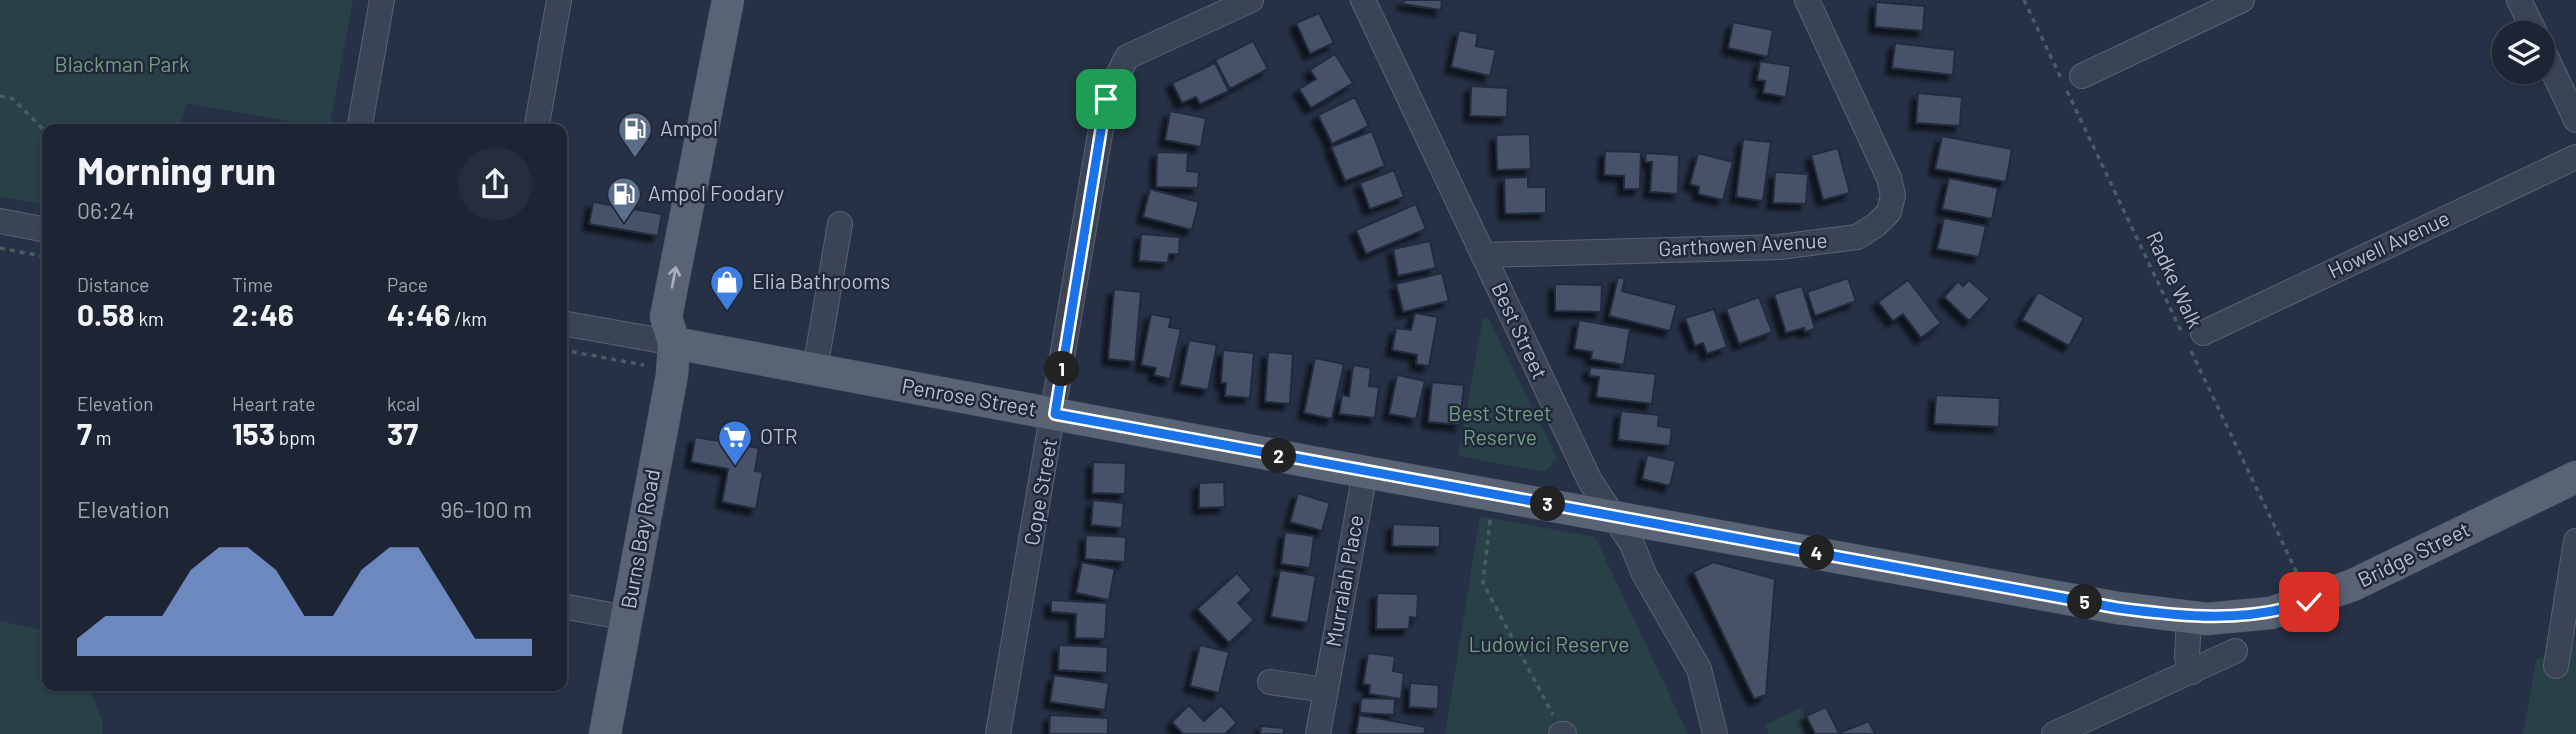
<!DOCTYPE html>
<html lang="en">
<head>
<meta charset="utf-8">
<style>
	body { margin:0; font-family:Barlow,sans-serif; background:#252d3c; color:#f1f3f6; height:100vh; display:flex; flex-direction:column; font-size:26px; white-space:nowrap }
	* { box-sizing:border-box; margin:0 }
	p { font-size:23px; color:#a0a5ac }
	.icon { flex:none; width:38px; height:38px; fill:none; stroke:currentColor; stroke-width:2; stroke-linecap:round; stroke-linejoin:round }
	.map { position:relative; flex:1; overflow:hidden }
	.panel { position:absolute; left:42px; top:124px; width:525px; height:567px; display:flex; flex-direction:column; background:#1d2534; border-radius:14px; box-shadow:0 2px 5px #0004,0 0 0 2px #3b424f }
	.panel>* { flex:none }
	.fabs { position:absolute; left:2492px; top:21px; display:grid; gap:14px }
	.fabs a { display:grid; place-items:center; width:63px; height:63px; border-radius:50%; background:#1d2534; box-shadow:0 2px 5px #0004,0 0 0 2px #3b424f; font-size:35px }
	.pin { position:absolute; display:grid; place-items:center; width:60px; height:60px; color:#fff; margin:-30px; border-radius:14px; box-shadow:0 4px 10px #0006 }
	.km { position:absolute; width:35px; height:35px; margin:-18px; border-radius:50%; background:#222; color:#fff; font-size:19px; line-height:35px; text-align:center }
	.round { display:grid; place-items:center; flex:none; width:74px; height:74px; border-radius:37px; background:#252d3c }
	.overview { display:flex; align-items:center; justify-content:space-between; height:119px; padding:0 35px }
	h1 { font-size:38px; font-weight:700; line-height:52px }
	.figures { display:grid; grid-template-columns:repeat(3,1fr); gap:10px; height:119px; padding:7px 35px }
	.figures div { display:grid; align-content:center }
	.figures b { font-size:30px; font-weight:700 }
	.figures small { font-size:19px; font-weight:400 }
	.figures p { font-size:19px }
	.chart { height:196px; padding:14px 35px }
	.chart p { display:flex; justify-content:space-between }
	.chart svg { width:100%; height:126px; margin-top:7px; fill:#90b1fb; opacity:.7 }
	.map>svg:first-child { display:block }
	.green { fill:#294046 }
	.building { fill:#465167; stroke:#222a3c; stroke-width:2; filter:url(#shadow) }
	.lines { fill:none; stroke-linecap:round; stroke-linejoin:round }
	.minor-casing { stroke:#5a6172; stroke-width:26 }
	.major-casing { stroke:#454c5e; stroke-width:33 }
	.path { stroke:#475d62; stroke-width:3.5; stroke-dasharray:5 5; stroke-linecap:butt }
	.minor { stroke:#3b4454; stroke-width:24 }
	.major { stroke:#5a6374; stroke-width:32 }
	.oneway { stroke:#a6adbc }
	.route-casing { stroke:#fff; stroke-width:14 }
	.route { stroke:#1a73e8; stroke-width:9 }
	.labels { text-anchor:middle; stroke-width:5; stroke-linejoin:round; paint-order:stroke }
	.park-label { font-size:21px; fill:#709f7f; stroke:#20283a }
	.poi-label { font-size:21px; fill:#b9bfce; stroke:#20283a; text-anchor:start }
	.street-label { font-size:21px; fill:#b9bfce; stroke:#20283a }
</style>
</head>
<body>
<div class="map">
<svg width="2576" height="734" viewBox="0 0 2576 734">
	<defs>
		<filter id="shadow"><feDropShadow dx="-6" dy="6" stdDeviation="2" flood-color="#0009"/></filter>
	</defs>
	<rect width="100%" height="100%" fill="#273145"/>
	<path class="green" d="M0,0H353L329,128L186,103L180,129L47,130V205L0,197Z
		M1483,318L1489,319L1557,458L1545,472L1458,456Z
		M1480,516L1595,537L1688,734H1445Z
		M0,621L47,631V686H88L102,720V734H0Z
		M2576,641V734H2523L2536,660Z
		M1800,708L1813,734H1769L1765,725Z"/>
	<path class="building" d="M1404,0H1442L1441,10L1403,4Z
		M1876,2L1925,6L1923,31L1875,27Z
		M1319,13L1334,43L1310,54L1296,23Z
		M1733,22L1773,30L1768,57L1728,48Z
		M1459,30L1478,34L1476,46L1496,50L1490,76L1451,67Z
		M1253,41L1268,69L1230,89L1215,60Z
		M1895,43L1955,50L1953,75L1892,68Z
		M1335,54L1353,83L1311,108L1299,89L1316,79L1310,70Z
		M1760,61L1791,66L1786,97L1763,93L1765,81L1757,80Z
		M1215,63L1229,91L1200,104L1196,97L1182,103L1172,83Z
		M1471,86L1508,88L1507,117L1470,116Z
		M1918,93L1962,97L1960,126L1916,123Z
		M1355,97L1369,126L1332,144L1318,115Z
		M1170,111L1206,118L1201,147L1165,140Z
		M1372,131L1385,166L1345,181L1331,147Z
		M1530,134L1531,169L1497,170L1496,135Z
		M1942,136L2012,149L2006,182L1935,169Z
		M1743,139L1771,142L1763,201L1736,197Z
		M1838,148L1850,193L1823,200L1811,155Z
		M1605,151L1641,152L1640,189H1624V176L1604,175Z
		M1157,152L1188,153L1187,171L1199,172L1198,188L1156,187Z
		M1646,153L1679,155L1678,194L1650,192L1652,162H1645Z
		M1698,153L1733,162L1723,200L1698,194L1699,187L1690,184Z
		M1394,170L1404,197L1370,209L1360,183Z
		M1775,172L1808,174L1806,204L1773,203Z
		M1528,177V187H1546V213L1505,214L1504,178Z
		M1949,178L1998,188L1992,219L1942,209Z
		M1150,189L1199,202L1192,230L1143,217Z
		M593,202L662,214L658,236L589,224Z
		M1416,204L1426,229L1366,254L1356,230Z
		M1944,218L1986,226L1979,257L1937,249Z
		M1141,234L1180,237L1179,254H1169L1168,263L1139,261Z
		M1430,241L1436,268L1398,276L1393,249Z
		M1442,273L1449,301L1403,312L1396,284Z
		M1618,277L1625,279L1622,291L1677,305L1670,331L1609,316Z
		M1848,278L1856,301L1815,316L1807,292Z
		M1908,280L1941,323L1921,338L1903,314L1893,321L1878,302Z
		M1969,280L1990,299L1969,321L1944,297L1958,281L1963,286Z
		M1555,284L1602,285L1601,312L1555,311Z
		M1802,286L1815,329L1805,332L1804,328L1786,333L1774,294Z
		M1114,289L1141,292L1135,362L1108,359Z
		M2038,292L2084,318L2069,346L2022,320Z
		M1759,297L1772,332L1739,344L1726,309Z
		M1714,309L1727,347L1707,354L1703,343L1695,346L1685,318Z
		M1415,313L1438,317L1429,366L1416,364L1417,355L1392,350L1396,328L1411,330Z
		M1151,314L1171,318L1169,327L1181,329L1170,379L1154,375L1156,368L1141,365Z
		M1579,320L1630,329L1624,365L1591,359L1592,352L1574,349Z
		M1189,340L1217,345L1208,390L1180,385Z
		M1223,350L1254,353L1250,398L1225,396L1226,383H1221Z
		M1268,352L1293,354L1290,404L1265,402Z
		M1315,358L1344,364L1332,419L1304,413Z
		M1353,365L1371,368L1369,386L1379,387L1375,418L1339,414L1342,395L1349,396Z
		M1590,367L1656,374L1652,404L1596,397L1599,377L1589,376Z
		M1397,375L1425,381L1416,419L1389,414Z
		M1432,382L1464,385L1460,425L1428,422Z
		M1936,395L2000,398L1999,427L1934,424Z
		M1621,411L1659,415L1658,426L1672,428L1670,446L1618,440Z
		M695,437L759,448L755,471L763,472L756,509L722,502L728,469L691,462Z
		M1647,455L1676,461L1670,486L1642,479Z
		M1093,462L1126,463L1125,494L1092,493Z
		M1224,482L1225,507L1199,508V483Z
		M1298,493L1330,503L1322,531L1290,522Z
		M1093,500L1124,503L1122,528L1091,525Z
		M1393,524L1440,526V547L1392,546Z
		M1285,532L1314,536L1310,568L1281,564Z
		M1086,535L1126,537L1125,562L1085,559Z
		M1082,562L1115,569L1109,600L1076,593Z
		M1713,562L1775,579L1766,695L1754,699L1693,572Z
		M1280,570L1316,576L1308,623L1271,617Z
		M1237,573L1252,590L1238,603L1254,620L1229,643L1197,609Z
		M1377,593L1418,594L1417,618L1410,617L1409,629H1376Z
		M1051,600L1107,603L1105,639L1075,638L1076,614L1051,612Z
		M1059,645L1108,647L1107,673L1058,670Z
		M1200,645L1229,652L1219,693L1190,686Z
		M1368,653L1395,656L1393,671L1404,673L1401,699L1369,694L1370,685L1363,684Z
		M1054,675L1109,683L1105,710L1050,702Z
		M1410,683L1439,685L1438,709L1409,707Z
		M1361,698L1395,699L1394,715L1360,713Z
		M1189,705L1204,721L1221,705L1237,723L1225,734H1183L1172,722Z
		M1826,707L1839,733L1869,721L1875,734H1815L1806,716Z
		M1050,715L1108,718V734H1049Z
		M1359,715L1426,727L1424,734H1356Z
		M1261,726L1284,728V734H1260Z"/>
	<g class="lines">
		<g class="minor-casing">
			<path id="minor" d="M1363,0L1590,481L1632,544L1644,574L1699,669L1715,734
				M2519,0L2535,33
				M2543,50L2576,120
				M2082,76L2242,0
				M359,130L382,0
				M536,130L559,0
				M0,221L47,230
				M1483,255L1780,247L1857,237L1876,225L1889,212L1893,195L1889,178L1807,0
				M562,323L674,343
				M2203,333L2576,157
				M815,369L840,224
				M562,606L627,618
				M2189,618L2187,657L2192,672
				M2556,666L2576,541
				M1270,682L1326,690
				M998,734L1106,99L1127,57L1251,0
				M1318,734L1365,472
				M1561,734H1564
				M2054,734L2235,651"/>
		</g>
		<g class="major-casing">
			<path id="major" d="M674,343L1365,472L2118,608L2207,619L2271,613L2353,585L2576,477
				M605,734L672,375L674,343L666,317L728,0"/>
		</g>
		<path class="path" d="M2024,0L2061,78
			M2067,91L2181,331
			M0,96L13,99L47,133
			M0,248L47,257
			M562,350L644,365
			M2191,351L2297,573
			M1490,520L1483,583L1553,715"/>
		<use href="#minor" class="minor"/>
		<use href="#major" class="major"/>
	</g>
	<defs><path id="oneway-shaft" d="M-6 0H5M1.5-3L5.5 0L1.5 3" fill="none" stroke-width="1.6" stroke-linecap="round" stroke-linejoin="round" transform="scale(1.75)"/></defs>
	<use class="oneway" href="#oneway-shaft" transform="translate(674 277) rotate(-79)"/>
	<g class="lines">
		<g class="route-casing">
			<path id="route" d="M1106,99L1055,414L2118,608C2185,617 2243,623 2309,602"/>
		</g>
		<use href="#route" class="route"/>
	</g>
	<defs>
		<g id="fuel-pin" transform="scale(1.75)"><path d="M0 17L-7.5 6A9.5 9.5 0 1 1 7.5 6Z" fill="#5c6f8a" stroke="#20283a"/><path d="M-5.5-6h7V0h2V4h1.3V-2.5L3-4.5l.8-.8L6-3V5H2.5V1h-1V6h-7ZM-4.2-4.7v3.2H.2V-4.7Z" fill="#fff"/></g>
		<g id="shop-pin" transform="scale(1.75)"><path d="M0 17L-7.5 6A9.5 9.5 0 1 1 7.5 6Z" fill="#3f7fe0" stroke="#20283a"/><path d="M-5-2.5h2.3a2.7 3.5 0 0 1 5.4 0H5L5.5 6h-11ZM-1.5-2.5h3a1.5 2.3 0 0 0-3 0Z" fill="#fff"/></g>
		<g id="supermarket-pin" transform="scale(1.75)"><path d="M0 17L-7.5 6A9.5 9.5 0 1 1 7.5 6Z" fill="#3f7fe0" stroke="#20283a"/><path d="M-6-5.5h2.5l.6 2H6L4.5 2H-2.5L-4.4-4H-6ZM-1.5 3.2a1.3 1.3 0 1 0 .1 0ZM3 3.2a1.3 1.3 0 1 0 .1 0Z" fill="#fff"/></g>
	</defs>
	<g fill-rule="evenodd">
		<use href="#fuel-pin" x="635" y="129"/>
		<use href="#fuel-pin" x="624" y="194"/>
		<use href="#shop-pin" x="727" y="282"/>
		<use href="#supermarket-pin" x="735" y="437"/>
	</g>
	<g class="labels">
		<g class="park-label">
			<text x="122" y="72">Blackman Park</text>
			<text x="1500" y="421">Best Street<tspan x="1500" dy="24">Reserve</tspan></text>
			<text x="1549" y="652">Ludowici Reserve</text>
		</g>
		<g class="poi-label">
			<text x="660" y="136">Ampol</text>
			<text x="648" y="201">Ampol Foodary</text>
			<text x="752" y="289">Elia Bathrooms</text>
			<text x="760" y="444">OTR</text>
		</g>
		<g class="street-label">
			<text transform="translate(1743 245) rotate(-3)" y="7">Garthowen Avenue</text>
			<text transform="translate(2389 245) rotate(-25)" y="7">Howell Avenue</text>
			<text transform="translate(2174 280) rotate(65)" y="7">Radke Walk</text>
			<text transform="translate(1519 331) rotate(65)" y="7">Best Street</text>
			<text transform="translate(969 398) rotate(10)" y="7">Penrose Street</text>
			<text transform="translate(1041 492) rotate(-80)" y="7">Cope Street</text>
			<text transform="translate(641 539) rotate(-80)" y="7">Burns Bay Road</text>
			<text transform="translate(2414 555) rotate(-26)" y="7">Bridge Street</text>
			<text transform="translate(1345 581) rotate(-80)" y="7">Murralah Place</text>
		</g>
	</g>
</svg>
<div class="fabs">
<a><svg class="icon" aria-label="layers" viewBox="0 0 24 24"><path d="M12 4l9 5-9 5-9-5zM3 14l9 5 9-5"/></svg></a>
</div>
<div class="pin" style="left:1106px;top:99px;background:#1e9e55"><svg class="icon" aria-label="arrive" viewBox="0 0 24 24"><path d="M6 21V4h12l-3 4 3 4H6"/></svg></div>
<div class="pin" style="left:2309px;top:602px;background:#d93025"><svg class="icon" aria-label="check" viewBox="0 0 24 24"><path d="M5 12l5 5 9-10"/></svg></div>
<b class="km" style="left:1062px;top:369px">1</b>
<b class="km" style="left:1279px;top:456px">2</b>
<b class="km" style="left:1548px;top:504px">3</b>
<b class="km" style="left:1817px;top:553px">4</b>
<b class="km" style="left:2085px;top:602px">5</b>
<section class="panel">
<div class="overview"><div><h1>Morning run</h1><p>06:24</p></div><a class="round"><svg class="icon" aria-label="share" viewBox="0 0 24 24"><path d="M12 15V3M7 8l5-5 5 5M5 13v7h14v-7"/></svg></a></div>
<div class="figures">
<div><p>Distance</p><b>0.58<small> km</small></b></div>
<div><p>Time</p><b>2:46</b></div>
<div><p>Pace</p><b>4:46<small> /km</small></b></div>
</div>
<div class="figures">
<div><p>Elevation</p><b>7<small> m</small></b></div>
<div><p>Heart rate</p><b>153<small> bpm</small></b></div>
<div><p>kcal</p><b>37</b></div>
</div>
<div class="chart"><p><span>Elevation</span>96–100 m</p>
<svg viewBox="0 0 160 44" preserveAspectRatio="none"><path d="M0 44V38L10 30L20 30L30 30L40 14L50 6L60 6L70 14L80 30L90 30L100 14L110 6L120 6L130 22L140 38L150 38L160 38V44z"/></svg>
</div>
</section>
</div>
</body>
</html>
